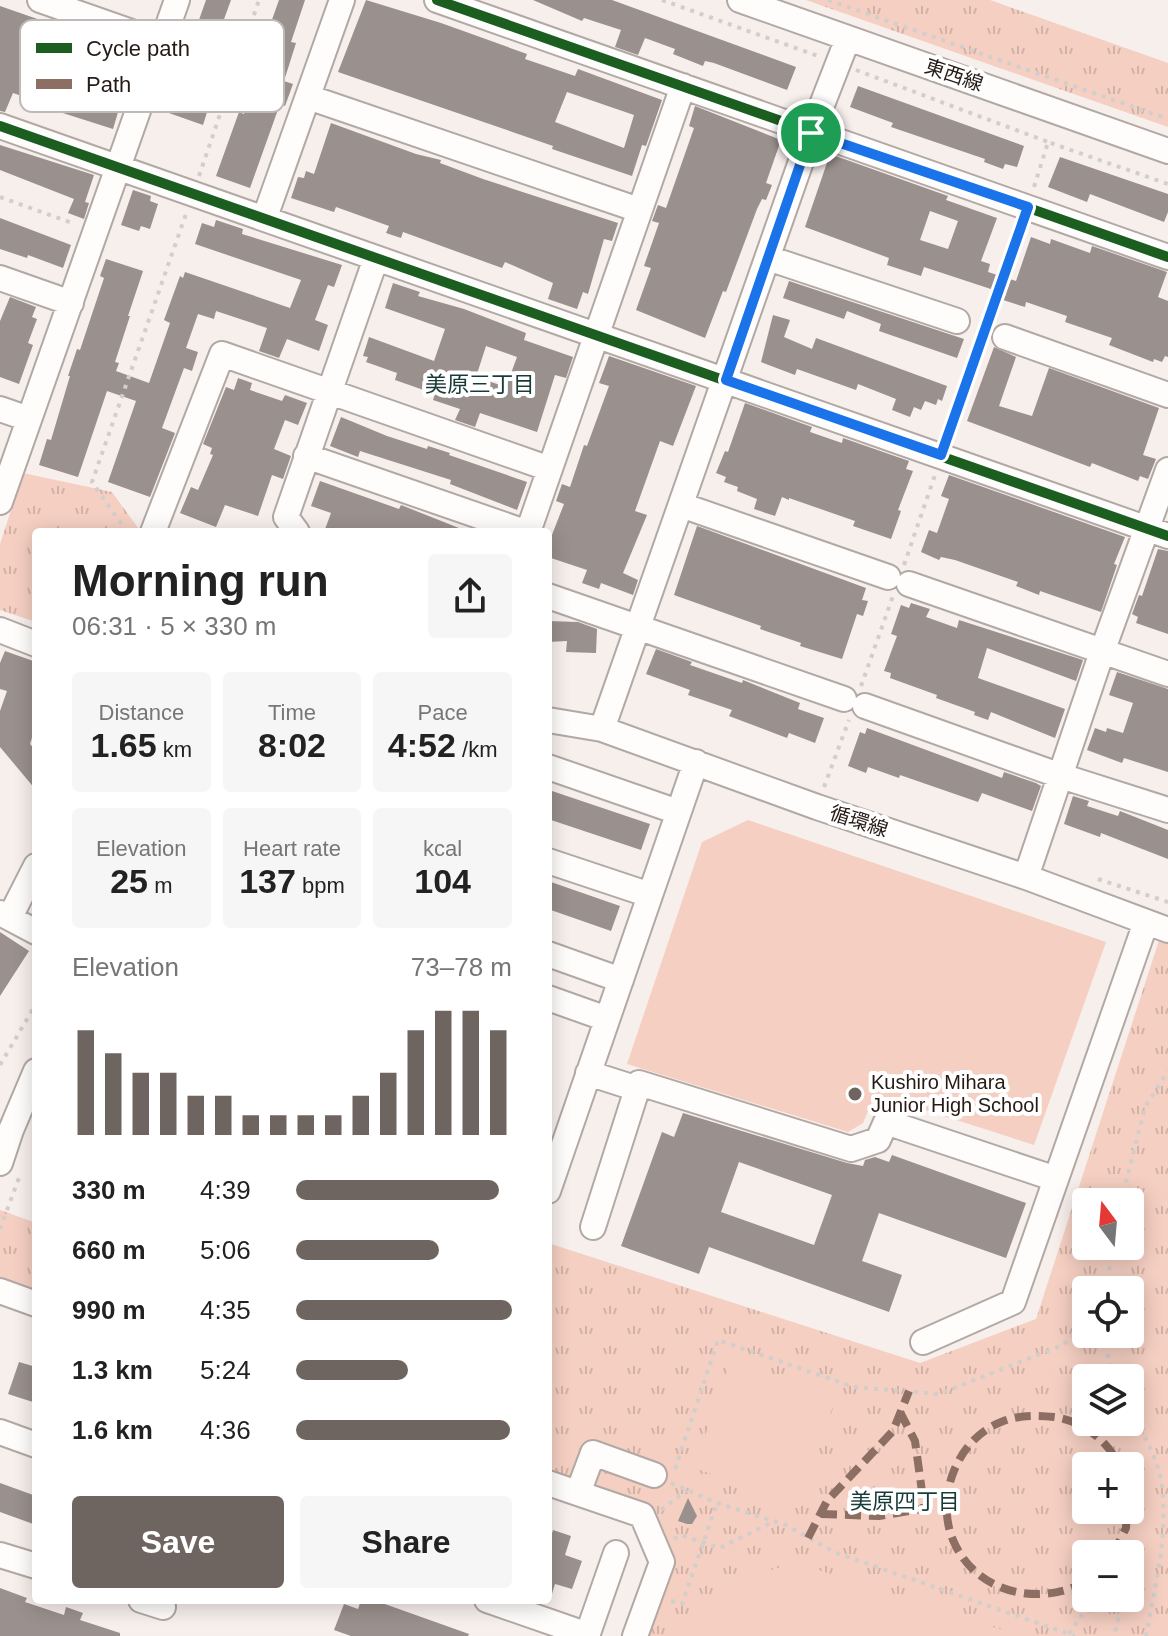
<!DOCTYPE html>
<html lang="en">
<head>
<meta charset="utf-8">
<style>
	body { margin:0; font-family:Helvetica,"Noto Sans JP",sans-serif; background:#f6f6f6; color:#222; height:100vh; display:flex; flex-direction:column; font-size:30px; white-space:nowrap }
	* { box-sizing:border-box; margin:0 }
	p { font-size:26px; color:#767676 }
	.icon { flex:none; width:44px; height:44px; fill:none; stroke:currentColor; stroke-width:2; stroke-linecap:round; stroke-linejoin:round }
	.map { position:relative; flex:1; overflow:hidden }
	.drawer { position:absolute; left:32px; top:528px; width:520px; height:1076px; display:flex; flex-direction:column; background:#fff; border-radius:8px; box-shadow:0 4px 20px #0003 }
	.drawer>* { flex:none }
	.needle { width:52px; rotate:344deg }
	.fabs { position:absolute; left:1072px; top:1188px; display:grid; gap:16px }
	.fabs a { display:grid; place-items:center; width:72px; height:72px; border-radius:8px; background:#fff; box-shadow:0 4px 20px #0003; font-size:40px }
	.pin { position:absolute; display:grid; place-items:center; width:68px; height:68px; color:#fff; margin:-34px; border:4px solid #fff; border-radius:50%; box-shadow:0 2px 8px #0007 }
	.round { display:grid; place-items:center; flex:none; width:84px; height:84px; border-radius:8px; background:#f6f6f6 }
	.headline { display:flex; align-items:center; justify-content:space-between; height:136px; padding:0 40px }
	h1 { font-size:44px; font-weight:800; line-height:60px }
	.figures { display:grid; grid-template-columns:repeat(3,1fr); gap:12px; height:136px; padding:8px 40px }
	.figures div { display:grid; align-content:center; border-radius:8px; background:#f6f6f6; text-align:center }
	.figures b { font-size:34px; font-weight:800 }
	.figures small { font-size:22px; font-weight:400 }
	.figures p { font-size:22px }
	.chart { height:224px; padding:16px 40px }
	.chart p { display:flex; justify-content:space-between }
	.chart svg { width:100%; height:144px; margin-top:8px; stroke:#6f6560; stroke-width:6 }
	.cta { display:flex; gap:16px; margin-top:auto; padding:16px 40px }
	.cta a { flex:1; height:92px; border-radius:8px; background:#6f6560; color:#fff; font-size:32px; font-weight:800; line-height:92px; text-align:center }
	.cta a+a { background:#f6f6f6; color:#222 }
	ul { padding:0 40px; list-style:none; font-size:26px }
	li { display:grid; grid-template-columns:128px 96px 1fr; align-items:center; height:60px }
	li i { height:20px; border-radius:10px; background:#6f6560 }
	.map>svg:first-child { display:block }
	.grass { fill:url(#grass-tufts); fill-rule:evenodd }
	.pitch { fill:#f5cfc2 }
	.building { fill:#9a908d; fill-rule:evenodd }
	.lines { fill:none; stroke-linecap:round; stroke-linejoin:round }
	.minor-casing { stroke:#b2a8a4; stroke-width:28 }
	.path { stroke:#d1cecc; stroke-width:4; stroke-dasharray:4 6; stroke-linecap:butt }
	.minor { stroke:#fefdfc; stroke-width:24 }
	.quiet { stroke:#8d6e63; stroke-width:8; stroke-dasharray:16 8; stroke-linecap:butt }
	.cycleway-casing { stroke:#fff; stroke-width:15 }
	.cycleway { stroke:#1b5e20; stroke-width:10 }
	.route-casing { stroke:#fff; stroke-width:16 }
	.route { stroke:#1a73e8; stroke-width:10 }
	.poi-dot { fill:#6f6560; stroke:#fff; stroke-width:3 }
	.labels { text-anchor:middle; stroke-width:8; stroke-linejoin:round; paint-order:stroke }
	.street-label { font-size:20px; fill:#261a15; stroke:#fff }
	.poi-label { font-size:20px; fill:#261a15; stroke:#fff; text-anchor:start }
	.neighbourhood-label { font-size:22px; fill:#193b38; stroke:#fff }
	.key { fill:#fff; stroke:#bebab9; stroke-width:2 }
	.key-label { font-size:22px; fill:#261a15 }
</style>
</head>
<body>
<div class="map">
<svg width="1168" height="1636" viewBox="0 0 1168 1636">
	<defs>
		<pattern id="grass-tufts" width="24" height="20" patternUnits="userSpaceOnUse" patternTransform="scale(2)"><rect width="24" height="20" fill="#f5cfc2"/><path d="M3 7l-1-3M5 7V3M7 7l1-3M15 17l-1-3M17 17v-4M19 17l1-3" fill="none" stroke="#d2b1a6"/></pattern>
	</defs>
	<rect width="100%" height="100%" fill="#f7efec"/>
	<path class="grass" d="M806,0H990L1168,63V127Z
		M23,473L112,492L141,532H36V622L0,610V544Z
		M1163,928L1168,930V1636H635L661,1562L642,1516L548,1483V1243L920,1363L1036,1319ZM1086,1202H1130V1246H1086ZM1086,1290H1130V1334H1086ZM1086,1378H1130V1422H1086ZM1086,1466H1130V1510H1086ZM1086,1554H1130V1598H1086Z
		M0,1210L36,1223V1304L0,1291Z"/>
	<path class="pitch" d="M748,820L1106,942L1034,1145L875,1094L863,1123L848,1132L627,1064L702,842Z
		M730,1362L836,1397L800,1504L694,1468Z
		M797,1563L1021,1636H681C693,1589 756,1574 797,1563Z"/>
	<path class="building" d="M206,0H231L223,22L234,26L203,125L166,112L180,72L175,70L182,49L188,51Z
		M279,0H305L291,42L296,43L284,81L293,84L285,106L280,104L250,188L216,176L239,112L244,114L262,57L259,56Z
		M366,0L441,23L527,54L525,59L575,76L578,69L662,100L646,146L642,145L632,176L552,149L553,146L504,129L338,72ZM567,92L634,115L624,148L555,122Z
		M533,0H612L796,67L787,90L714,63L705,61L703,66L673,54L675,49L645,38L638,55L615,47L621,30L584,18L582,21Z
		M0,6L141,55L132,79L116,73L105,104L119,109L113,129L44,107L45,104L13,93L5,112L0,111Z
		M858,86L1024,146L1017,167L1005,164L1003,169L984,162L985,159L891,127L893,123L850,107Z
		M695,106L781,140L766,183L772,185L766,200L762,199L757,209L726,292L723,291L705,338L636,310L651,268L644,266L659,223L652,221L658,205L666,208L694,128L689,126Z
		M331,123L416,154L441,160L440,163L483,179L618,223L612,241L604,239L588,294L583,292L577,309L548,299L553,283L505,262L502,268L403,232L401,238L386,233L389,226L336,207L334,212L291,198L298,177L304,178L306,171L314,174Z
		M0,145L94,175L85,202L89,203L84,219L68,213L74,199L0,170Z
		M830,154L948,196L946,200L997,218L981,261L990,264L988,272L1016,281L1031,237L1050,244L1051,239L1090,253L1092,246L1167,272L1158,297L1168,301V357L1165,356L1162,362L1154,359L1153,362L1109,345L1112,338L1065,322L1067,316L1026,302L1025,307L1003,300L1006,294L924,267L921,276L887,265L889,258L805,227ZM930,211L958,221L948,249L920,240Z
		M1060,157L1168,194V212L1164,222L1090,194L1087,202L1048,187Z
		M133,190L151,196L150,201L158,204L150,229L141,226L139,231L121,225Z
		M0,218L71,245L63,268L28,255L27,258L0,249Z
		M216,220L243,229L242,234L342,265L334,287L328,285L315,320L328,325L319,351L287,339L279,358L259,351L267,328L216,311L214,319L198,314L186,348L198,352L192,371L184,368L162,428L175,433L150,497L108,482L136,401L107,391L78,477L39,465L47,439L51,440L70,376H68L77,349L80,350L104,278L100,276L106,259L143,271L128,316H130L115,362L119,363L116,371L149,383L170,323L164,320L180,276L183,278L185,272L290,308L301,280L195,244L202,223L214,227Z
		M789,281L964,339L957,358L879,331L881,324L847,311L844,319L783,298Z
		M393,283L420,292L418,296L464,309L526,333L524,340L573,357L566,378L555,375L537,432L480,413L475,427L455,420L460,409L433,400L435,394L395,380L397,373L366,362L368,357L363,356L369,337L434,361L445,329L385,308ZM486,346L517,357L506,387L476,377Z
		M10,297L36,307L32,317L37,319L28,343L33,345L19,384L0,377V321Z
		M773,315L790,320L784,337L812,349L816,338L947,386L942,401L938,399L936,405L925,401L921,410L914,407L910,417L892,410L896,399L858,384L856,390L797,369L795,375L761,362Z
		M994,347L1016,357L999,406L1032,416L1049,368L1159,408L1143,455L1156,459L1148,479L1140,476L1138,481L1092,463L1090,467L967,421Z
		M609,356L696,386L673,446L660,441L635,511L647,515L623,573L638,580L633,595L601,583L599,589L582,583L587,570L548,557V545L564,504L556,501L562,484L570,487L584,445L587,446L609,386L599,383Z
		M238,378L252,383L250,390L282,401L285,395L307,403L298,425L285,420L274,449L291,456L283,479L272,475L258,516L225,505L216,527L180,513L191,487L198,490L213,455L210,454L212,448L203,444L226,387L234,390Z
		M745,403L812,427L810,432L842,443L843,438L909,461L906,469L913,471L898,510L901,511L891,539L853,526L855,521L789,498V500L782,497L775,516L754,509L757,499L737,491L738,487L724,482L726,477L716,473L725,451L728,452Z
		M341,417L387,436L427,449L428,446L450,453L449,455L527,482L517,510L450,484L451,480L360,451L358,457L330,446Z
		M949,475L1125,537L1114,564L1117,565L1101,612L1040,591L1039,595L1016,586L1018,582L955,560L941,557L939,560L921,552L929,530L937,533L949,499L941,496Z
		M320,481L399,509L401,505L469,532H324L331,513L311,506Z
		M697,526L866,588L862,600L868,601L863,616L857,614L842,659L800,646L801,643L760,629L761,626L674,595Z
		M1158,549L1168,551V634L1136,623L1138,617L1132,614L1139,595L1142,596Z
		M911,603L930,609L926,617L957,628L959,620L1083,660L1076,681L987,648L978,678L1065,709L1055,738L991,712L988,720L974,715L975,712L936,698L937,695L890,678L891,673L884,671L897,636L891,634L901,605L909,608Z
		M548,621L578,622L597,629L596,653L566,652L567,641L548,642Z
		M656,649L692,662L690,665L742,683L743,680L800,703L798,709L824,718L815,743L789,733L787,738L729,716L732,710L688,695L690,690L646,674Z
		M5,651L36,662V725L30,744L36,751V790L0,747V711L7,691L0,689V663Z
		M1117,672L1168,689V772L1124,758L1122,763L1087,750L1095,728L1106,732L1107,728L1123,733L1133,703L1109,695Z
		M867,728L1002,778L1004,772L1036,783L1041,786L1032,811L982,793L978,802L900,775L899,778L868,767L866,773L848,766L860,732L865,734Z
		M552,791L650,824L641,850L548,819V802Z
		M1073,796L1089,801L1087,806L1118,816L1120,811L1168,830V859L1101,833L1100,837L1064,824Z
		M548,881L620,906L611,931L548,909Z
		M0,932L29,951L0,996Z
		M683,1113L847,1163L863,1166L865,1160L875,1157L889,1162L892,1155L1026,1203L1006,1258L879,1213L862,1261L902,1275L889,1312L709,1247L699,1274L621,1246L662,1132L674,1137ZM739,1162L832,1195L814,1245L721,1212Z
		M19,1362L36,1367V1403L8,1394Z
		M0,1483L36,1496V1525L0,1512Z
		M688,1498L697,1516L692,1524H687L678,1521Z
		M553,1530L571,1536L565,1555L582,1561L572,1589L555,1584L551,1597L548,1596V1546Z
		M0,1588L27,1598L25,1602L64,1615L66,1607L83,1613L80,1620L120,1633V1636H0Z
		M361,1600H383L382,1603L469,1634L468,1636H351L334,1630L344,1604L358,1609Z"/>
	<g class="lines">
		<g class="minor-casing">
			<path id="minor" d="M40,0L163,43
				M437,0L1168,257
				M740,0L1168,151
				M308,97L639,210
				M0,126L1168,536
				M265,217L342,0
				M768,258L957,321
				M0,278L71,303
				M1005,337L1168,395
				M0,409L29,419
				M306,456L525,532
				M0,502L177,0
				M681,505L888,577
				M153,532L222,354L550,469
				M297,532L286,517L376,258
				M528,532L683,86
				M909,584L1168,674
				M548,596L844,699
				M0,630L36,644
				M865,706L1061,776L1168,810
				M548,720L602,729L817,807L1026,877L1168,930
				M602,729L811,133L848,38
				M548,767L678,812
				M548,861L650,895
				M1026,877L1102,652L1168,470
				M0,913L36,932
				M10,917L36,866
				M548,954L621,980
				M548,998L607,1019
				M588,1073L638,1089
				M0,1163L11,1130L36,1071
				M548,1191L696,762
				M593,1227L639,1083L851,1149L878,1140L886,1122L1056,1179
				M0,1291L36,1304
				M923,1342L1013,1302L1146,922
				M0,1432L36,1445
				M548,1483L642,1515L662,1562L635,1636
				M578,1493L593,1453L654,1475
				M0,1555L36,1566
				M141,1600L163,1607
				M487,1600L588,1635
				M587,1636L616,1553"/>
		</g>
		<path class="path" d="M662,0L818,56
			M828,0L1168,119
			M856,70L1048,142
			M199,176L259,0
			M1034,187L1048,142L1168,184
			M0,197L75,224
			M989,324L1022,226
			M948,437L983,339
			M127,532L92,482L186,214
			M904,565L935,475
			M861,686L893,596
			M824,787L849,720
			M1098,879L1168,902
			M0,1065L36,1004
			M1121,1202L1145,1107L1168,1071
			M0,1229L20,1175
			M1107,1290L1112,1246
			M1106,1334L1108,1358L1115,1378
			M1130,1411C1143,1433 1159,1460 1162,1486C1168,1536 1155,1587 1146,1636
			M675,1469L718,1340L854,1387L939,1394L1063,1345L1086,1325
			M671,1483L717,1503L786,1525L834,1552L1075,1636
			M661,1510L687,1490
			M674,1539L681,1535L720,1548L772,1522
			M1072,1589L1081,1616
			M1095,1598L1100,1606
			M671,1601L682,1604L717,1503
			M1069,1634L1081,1616L1100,1606L1120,1612L1114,1636"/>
		<use href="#minor" class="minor"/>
		<path class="quiet" d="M900,1412L915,1441L924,1506
			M821,1514L879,1516L946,1505
			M808,1538L827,1501L893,1431L909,1391
			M1113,1554L1126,1528L1127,1510
			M1086,1582C1038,1607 975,1593 953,1540C935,1497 957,1439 1001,1422C1018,1415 1036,1415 1054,1417C1081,1420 1109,1441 1119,1466"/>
		<g class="cycleway-casing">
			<path id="cycleway" d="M437,0L1168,257
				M0,126L1168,536"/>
		</g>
		<use href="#cycleway" class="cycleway"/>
	</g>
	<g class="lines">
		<g class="route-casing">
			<path id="route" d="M811,133L1028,207L941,455L726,380Z"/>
		</g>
		<use href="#route" class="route"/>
	</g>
	<circle class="poi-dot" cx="855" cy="1094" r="8"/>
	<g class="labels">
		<g class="street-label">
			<text transform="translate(954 75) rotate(19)" y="7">東西線</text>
			<text transform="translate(859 821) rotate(18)" y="7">循環線</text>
		</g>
		<g class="poi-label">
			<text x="871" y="1089">Kushiro Mihara<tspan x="871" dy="23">Junior High School</tspan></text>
		</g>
		<g class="neighbourhood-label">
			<text x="480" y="392">美原三丁目</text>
			<text x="905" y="1509">美原四丁目</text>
		</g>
	</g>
	<rect x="20" y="20" width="264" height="92" rx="12" class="key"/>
	<rect x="36" y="43" width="36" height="10" fill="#1b5e20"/>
	<rect x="36" y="79" width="36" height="10" fill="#8d6e63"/>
	<g class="key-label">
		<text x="86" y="56">Cycle path</text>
		<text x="86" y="92">Path</text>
	</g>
</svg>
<div class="fabs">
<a><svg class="needle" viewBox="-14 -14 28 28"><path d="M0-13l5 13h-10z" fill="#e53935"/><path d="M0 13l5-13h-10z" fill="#767676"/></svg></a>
<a><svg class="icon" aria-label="locate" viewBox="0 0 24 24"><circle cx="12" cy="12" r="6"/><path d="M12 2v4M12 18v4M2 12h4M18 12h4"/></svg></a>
<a><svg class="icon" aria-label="layers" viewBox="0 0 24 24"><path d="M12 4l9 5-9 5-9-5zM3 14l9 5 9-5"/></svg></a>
<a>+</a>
<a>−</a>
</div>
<div class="pin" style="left:811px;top:133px;background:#1e9e55"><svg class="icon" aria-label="arrive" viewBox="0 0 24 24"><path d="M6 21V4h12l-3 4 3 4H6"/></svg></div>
<section class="drawer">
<div class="headline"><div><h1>Morning run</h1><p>06:31 · 5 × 330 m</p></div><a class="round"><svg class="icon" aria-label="share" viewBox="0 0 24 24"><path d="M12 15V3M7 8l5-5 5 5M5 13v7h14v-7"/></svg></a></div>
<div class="figures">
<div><p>Distance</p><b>1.65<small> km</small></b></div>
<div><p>Time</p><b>8:02</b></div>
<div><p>Pace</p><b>4:52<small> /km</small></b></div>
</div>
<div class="figures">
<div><p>Elevation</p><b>25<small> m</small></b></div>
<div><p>Heart rate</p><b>137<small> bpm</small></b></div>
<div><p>kcal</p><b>104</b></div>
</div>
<div class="chart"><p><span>Elevation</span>73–78 m</p>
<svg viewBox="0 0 160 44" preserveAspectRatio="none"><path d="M5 44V12M15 44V19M25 44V25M35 44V25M45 44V32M55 44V32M65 44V38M75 44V38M85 44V38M95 44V38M105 44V32M115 44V25M125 44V12M135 44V6M145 44V6M155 44V12"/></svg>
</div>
<ul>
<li><b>330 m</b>4:39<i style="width:94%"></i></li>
<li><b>660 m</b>5:06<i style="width:66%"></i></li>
<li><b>990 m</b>4:35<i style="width:100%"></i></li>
<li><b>1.3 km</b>5:24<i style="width:52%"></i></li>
<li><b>1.6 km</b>4:36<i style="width:99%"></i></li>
</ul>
<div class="cta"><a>Save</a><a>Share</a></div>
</section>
</div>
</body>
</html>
